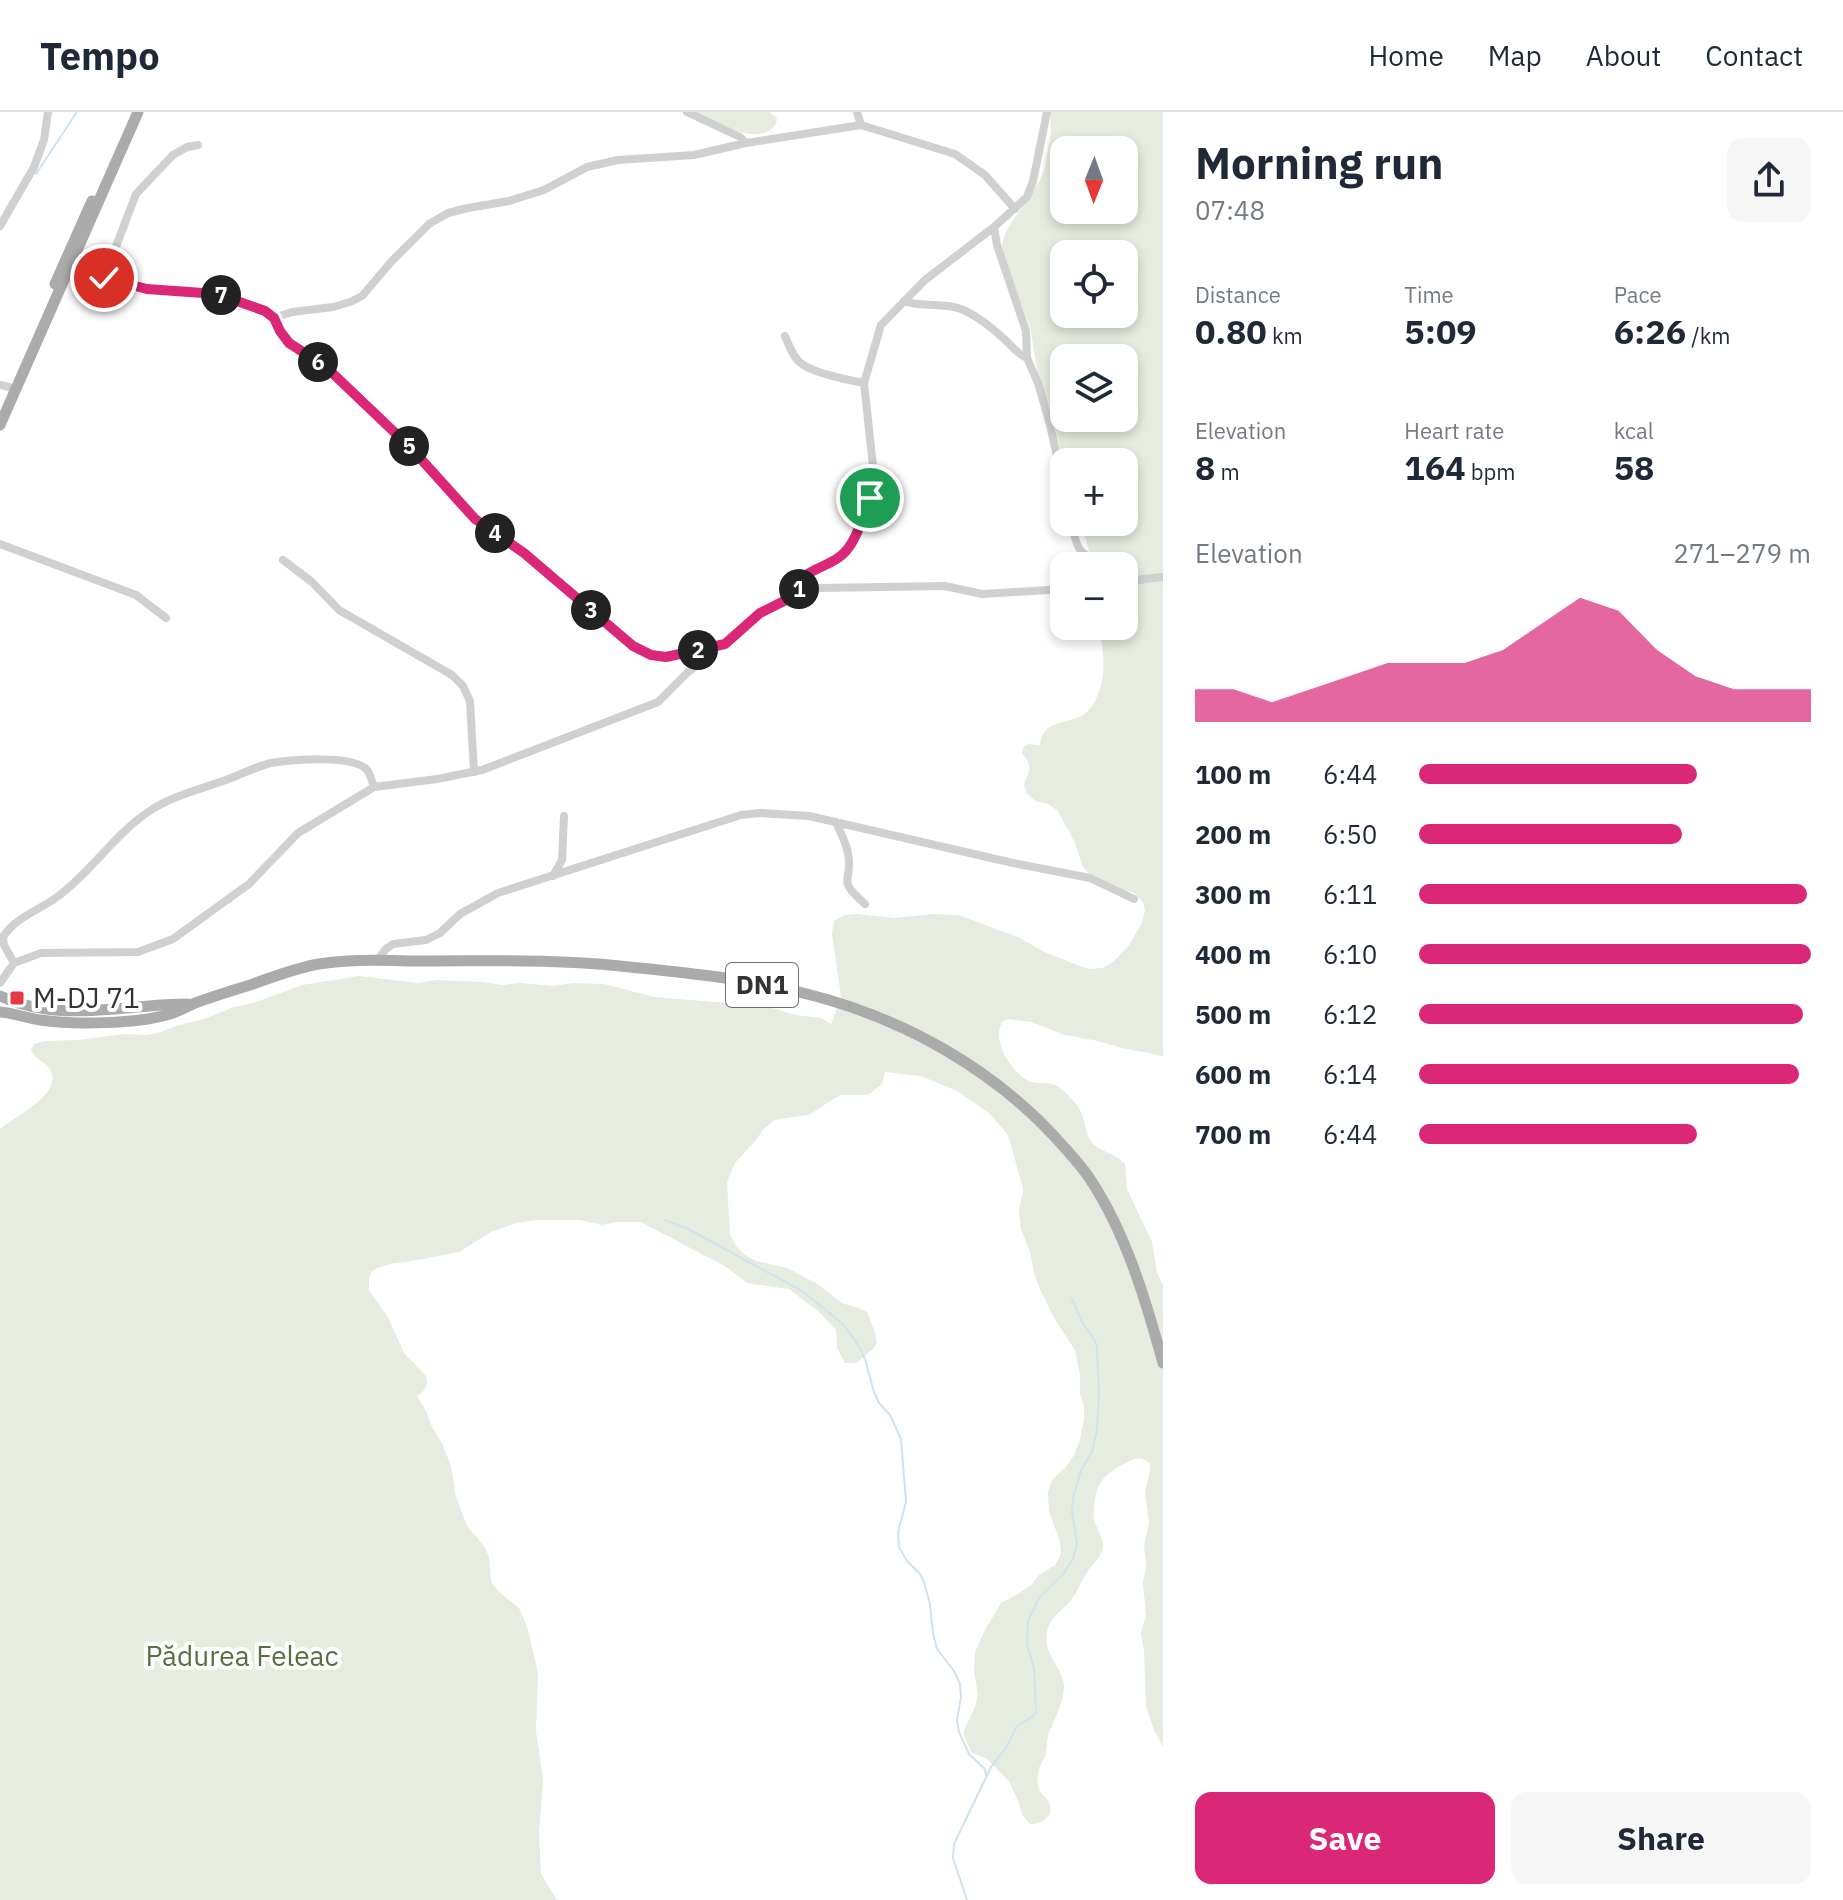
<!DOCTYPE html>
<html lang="en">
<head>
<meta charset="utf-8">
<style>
	body { margin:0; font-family:"IBM Plex Sans",sans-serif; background:#f6f6f7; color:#1f2937; height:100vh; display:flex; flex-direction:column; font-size:30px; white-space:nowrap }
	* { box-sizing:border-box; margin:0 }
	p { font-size:26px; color:#747a83 }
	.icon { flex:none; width:44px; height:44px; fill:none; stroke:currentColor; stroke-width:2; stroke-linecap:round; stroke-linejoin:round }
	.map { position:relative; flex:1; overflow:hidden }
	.side { display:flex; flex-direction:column; background:#fff; width:680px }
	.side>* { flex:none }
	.needle { width:52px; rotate:181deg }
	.tools { position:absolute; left:1050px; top:24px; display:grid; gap:16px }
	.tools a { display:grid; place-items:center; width:88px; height:88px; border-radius:16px; background:#fff; box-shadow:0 4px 12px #0003; font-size:40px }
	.pin { position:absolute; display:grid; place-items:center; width:68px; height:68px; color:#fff; margin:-34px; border:4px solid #fff; border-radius:50%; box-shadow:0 2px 8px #0007 }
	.km { position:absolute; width:40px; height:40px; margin:-20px; border-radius:50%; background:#222; color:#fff; font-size:22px; line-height:40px; text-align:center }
	.round { display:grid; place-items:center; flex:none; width:84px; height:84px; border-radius:16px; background:#f6f6f7 }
	.summary { display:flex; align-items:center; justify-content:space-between; height:136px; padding:0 32px }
	h1 { font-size:44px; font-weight:800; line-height:60px }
	.metrics { display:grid; grid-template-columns:repeat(3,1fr); gap:12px; height:136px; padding:8px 32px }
	.metrics div { display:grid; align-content:center }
	.metrics b { font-size:34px; font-weight:800 }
	.metrics small { font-size:22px; font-weight:400 }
	.metrics p { font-size:22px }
	.chart { height:224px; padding:16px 32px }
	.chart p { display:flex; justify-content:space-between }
	.chart svg { width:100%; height:144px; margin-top:8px; fill:#db2777; opacity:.7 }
	.button { display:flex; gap:16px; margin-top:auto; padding:16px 32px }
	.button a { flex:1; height:92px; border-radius:16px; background:#db2777; color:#fff; font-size:32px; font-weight:800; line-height:92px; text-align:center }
	.button a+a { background:#f6f6f7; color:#1f2937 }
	ul { padding:0 32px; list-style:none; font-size:26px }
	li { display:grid; grid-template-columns:128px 96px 1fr; align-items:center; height:60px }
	li i { height:20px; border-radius:10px; background:#db2777 }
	header { display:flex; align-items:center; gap:48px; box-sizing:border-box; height:112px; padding:0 40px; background:#fff; border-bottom:2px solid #e0e1e3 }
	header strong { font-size:38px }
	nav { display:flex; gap:44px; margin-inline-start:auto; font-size:28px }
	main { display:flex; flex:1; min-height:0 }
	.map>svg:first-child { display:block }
	.green { fill:#e6ecdf; fill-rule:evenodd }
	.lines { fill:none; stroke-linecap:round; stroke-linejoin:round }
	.stream { stroke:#cfe2ee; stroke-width:2 }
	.minor { stroke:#d0d0d0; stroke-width:8 }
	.major { stroke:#ababab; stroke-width:11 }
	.route-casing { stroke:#fff; stroke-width:16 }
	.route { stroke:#db2777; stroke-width:10 }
	.poi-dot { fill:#e63946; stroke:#fff; stroke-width:3 }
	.labels { text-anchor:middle; stroke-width:8; stroke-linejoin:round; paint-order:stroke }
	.shield { fill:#fff; stroke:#707070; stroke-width:2 }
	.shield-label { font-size:26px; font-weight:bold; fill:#333 }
	.poi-label { font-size:28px; fill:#333; stroke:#fff; text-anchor:start }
	.park-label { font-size:28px; fill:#56703f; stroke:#fff }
</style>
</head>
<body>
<header>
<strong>Tempo</strong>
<nav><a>Home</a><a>Map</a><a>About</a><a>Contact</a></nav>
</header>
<main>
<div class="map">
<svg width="1163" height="1788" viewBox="0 0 1163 1788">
	<rect width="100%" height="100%" fill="#fff"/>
	<path class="green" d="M692,0H769L776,5L777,8C767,40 711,9 692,0Z
		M1050,0H1163V944L1122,936L1098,929L1065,923L1031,910L1009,907L1003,909C990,927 1011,959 1027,968C1038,974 1051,967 1063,978C1069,984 1080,994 1082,1003C1086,1013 1085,1023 1093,1032C1102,1040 1115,1041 1125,1052L1127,1077L1152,1130L1157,1161L1163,1173V1635L1154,1618L1146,1595L1144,1539L1141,1521L1146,1503L1143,1471L1146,1453L1144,1434L1149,1411L1145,1380L1150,1358V1352C1143,1345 1136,1345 1128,1350C1105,1361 1096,1370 1094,1395C1093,1402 1093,1407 1096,1413C1099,1421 1104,1428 1103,1436C1101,1446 1091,1453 1086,1462C1081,1470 1077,1480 1071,1488C1063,1498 1052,1504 1048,1516C1040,1540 1063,1555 1064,1574C1064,1590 1055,1606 1049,1621C1046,1629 1047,1637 1045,1645C1043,1648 1041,1652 1039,1656C1038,1661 1037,1669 1038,1674C1039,1681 1045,1683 1048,1689C1056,1703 1043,1712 1030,1712L1022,1703L1019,1691L1009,1669L987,1647L971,1640L964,1624V1618L975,1595L978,1583L974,1559L975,1540L985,1518L1001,1491L1018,1482L1031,1473L1039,1463L1055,1453L1061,1442L1060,1430L1049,1399L1048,1380L1052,1368L1066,1355L1074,1343L1079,1331L1084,1308V1295L1080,1282V1263L1075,1238L1054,1206L1040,1177L1035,1165L1030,1140L1021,1117L1019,1098L1023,1079L1022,1073L1008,1023L989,1001L957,979L921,964L885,960L882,972L872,980L867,983H841L835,986L809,1003L778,1007L773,1009L763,1018L756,1028L735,1051L727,1070L730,1122L736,1134L745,1143L756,1149L787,1156L816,1171L842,1191L861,1197L867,1200L874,1218L877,1230L874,1236L856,1251H845L837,1236L836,1218L819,1200L789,1177L747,1171L728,1156L641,1110H616L603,1113L580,1108H535L516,1111L491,1120L459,1140L407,1150L394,1151L377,1156L372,1159L369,1165V1178L388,1205L404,1241L426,1264C429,1274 425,1279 417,1284L426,1299L432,1315L442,1331L451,1354L456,1385L467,1414L484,1434L489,1445L491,1470L499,1480L519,1496L527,1514L538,1560L536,1618L543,1668L539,1720L541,1762L557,1788H0V1017C14,1005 67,980 49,956C43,948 35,948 31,938L34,932L46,929L78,928L125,922L145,923L158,921L176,914L204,907L234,895L253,891L302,873L359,864L418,871L437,868L483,870L502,873L521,871L554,874L573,871L604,872L654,885L765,894L796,903L821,906L831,912L841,885L832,822L834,809L845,803L857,802L895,806L933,802L959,803L1020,826L1042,839L1077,853L1089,857L1102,856L1113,850L1130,832L1142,810L1145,798L1143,790L1134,781L1111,774L1089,762L1082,753L1075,731L1058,699L1048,692L1035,689L1026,680L1024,674C1028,657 1035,658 1022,641L1023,635L1029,632L1040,633C1043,607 1065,613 1083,603C1088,600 1092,594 1095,589C1108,564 1104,540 1098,514H1124V454H1093L1081,410H1124V350H1064V352L1050,296L1040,275L1030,215L1003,145L1002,132L1006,119L1040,68L1044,57L1051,20ZM1064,38H1124V98H1064ZM1064,142H1124V202H1064ZM1064,246H1124V306H1064Z"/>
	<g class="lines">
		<path class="stream" d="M36,62L77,0
			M665,1108L690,1118L802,1179L843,1212L860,1236L865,1247L874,1280L879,1291L890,1303L901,1327L906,1390L898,1420L899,1435L907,1449L920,1462L924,1470L930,1492L933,1521L937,1537L954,1559L960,1572L961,1585L957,1608L959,1620L969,1642L985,1657L986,1664
			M967,1788L953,1746L954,1732L991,1655L1006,1636L1017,1614L1032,1605L1036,1601L1034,1557L1027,1532L1028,1509L1039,1486L1064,1461L1073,1447L1077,1431L1072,1400L1074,1382L1081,1358L1092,1340L1097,1317L1099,1281L1097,1235L1094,1227L1083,1212L1072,1187"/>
		<path class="minor" d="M687,0L740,25L746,31
			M857,0L861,13
			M0,114L34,55L44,28L48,0
			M994,115L997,133L1026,219L1027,246L1038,271L1050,313L1064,376
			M70,158L147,177L217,182L265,199L274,206L280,219L289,231L326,255L411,336L475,407L524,441L633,534L651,543L666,545L720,533
			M104,166L136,82L173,43L187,35L198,33
			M904,189C922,196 943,190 961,197C976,203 991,215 1003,226C1011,233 1017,242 1027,246
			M274,206L292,200L333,195L350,190L362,184L391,150L429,112L448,101L468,96L509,89L544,78L587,55L618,48L694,43L746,31L861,13L955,42L985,63L1015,97
			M785,224C789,233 793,246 802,252C814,261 848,268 864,271
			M0,273L9,275
			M1071,410C1079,446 1080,440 1110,454
			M0,432L136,483L166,506
			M283,448L312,470L339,498L452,563L463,574L470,589L474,660
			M1124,472L1144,467L1163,465
			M800,481L797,473L804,464L845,440L853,430L870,386L873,370V354L864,271L881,213L925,168L994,115L1027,85L1033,69L1047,0
			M836,710C840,720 846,730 848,741C854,771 834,765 865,792
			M553,764L562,748L564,704
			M376,849L386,837L393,832L426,828L440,821L460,802L498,781L741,703L760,701L809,704L1013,751L1090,766L1134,787
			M14,851L4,833L3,825C16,804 43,797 61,782C93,757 117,720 151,698C174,683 205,676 231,666C244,661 258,654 271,651C290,648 354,642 367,658C370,661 372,670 374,675
			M0,871L14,851L41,841L138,840L173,827L249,772L298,721L374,675L437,667L482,658L658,590L688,560L725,532L760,501L800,481L819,476L945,474L982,482L1064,477"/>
		<path class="major" d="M55,172L92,89
			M0,313L138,0
			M0,884C60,912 125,892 188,892
			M0,900C14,901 26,906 40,908C74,913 137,912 170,902C178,900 186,895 195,891C214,884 234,878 253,872C275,864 296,856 319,852C354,846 392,849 428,849C492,849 556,847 620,854C681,860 743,866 803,881C902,905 997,958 1064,1035C1073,1045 1083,1056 1090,1067C1126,1121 1146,1189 1163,1251"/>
	</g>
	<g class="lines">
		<g class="route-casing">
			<path id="route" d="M104,166L147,177L217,182L265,199L274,206L280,219L289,231L326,255L411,336L475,407L524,441L633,534L651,543L666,545L725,532L760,501L800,481L797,473C808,455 832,455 845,440C858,426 863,403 870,386"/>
		</g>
		<use href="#route" class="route"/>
	</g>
	<rect class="poi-dot" x="9" y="878" width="16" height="16" rx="4"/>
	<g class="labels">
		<rect class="shield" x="726" y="851" width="72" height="44" rx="6"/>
		<g class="shield-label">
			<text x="762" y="882">DN1</text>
		</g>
		<g class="poi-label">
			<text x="33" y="896">M-DJ 71</text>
		</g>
		<g class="park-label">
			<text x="242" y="1554">Pădurea Feleac</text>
		</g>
	</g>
</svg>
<div class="tools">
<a><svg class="needle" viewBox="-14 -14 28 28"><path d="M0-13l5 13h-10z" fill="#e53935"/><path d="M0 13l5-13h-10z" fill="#747a83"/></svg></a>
<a><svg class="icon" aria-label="locate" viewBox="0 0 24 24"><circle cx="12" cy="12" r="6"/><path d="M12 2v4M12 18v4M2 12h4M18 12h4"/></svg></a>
<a><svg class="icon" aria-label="layers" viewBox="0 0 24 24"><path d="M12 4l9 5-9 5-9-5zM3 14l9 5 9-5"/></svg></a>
<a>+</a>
<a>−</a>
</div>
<div class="pin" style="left:870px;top:386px;background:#1e9e55"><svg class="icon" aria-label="arrive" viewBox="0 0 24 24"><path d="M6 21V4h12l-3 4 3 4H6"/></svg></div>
<div class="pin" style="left:104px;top:166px;background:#d93025"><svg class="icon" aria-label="check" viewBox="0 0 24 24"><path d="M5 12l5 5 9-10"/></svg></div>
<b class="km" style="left:799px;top:477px">1</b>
<b class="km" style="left:698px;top:538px">2</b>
<b class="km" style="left:591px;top:498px">3</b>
<b class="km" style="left:495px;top:421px">4</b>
<b class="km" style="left:409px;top:334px">5</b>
<b class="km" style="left:318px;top:250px">6</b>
<b class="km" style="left:221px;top:183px">7</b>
</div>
<section class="side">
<div class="summary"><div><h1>Morning run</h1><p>07:48</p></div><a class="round"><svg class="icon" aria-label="share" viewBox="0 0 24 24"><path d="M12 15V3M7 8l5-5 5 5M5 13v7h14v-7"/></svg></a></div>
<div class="metrics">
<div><p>Distance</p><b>0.80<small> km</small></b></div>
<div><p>Time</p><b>5:09</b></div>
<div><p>Pace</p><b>6:26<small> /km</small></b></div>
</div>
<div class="metrics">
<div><p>Elevation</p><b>8<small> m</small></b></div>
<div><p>Heart rate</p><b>164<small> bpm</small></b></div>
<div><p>kcal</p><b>58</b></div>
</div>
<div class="chart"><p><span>Elevation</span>271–279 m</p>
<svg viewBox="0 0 160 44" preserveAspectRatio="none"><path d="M0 44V34L10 34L20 38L30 34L40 30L50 26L60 26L70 26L80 22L90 14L100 6L110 10L120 22L130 30L140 34L150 34L160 34V44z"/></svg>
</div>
<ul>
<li><b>100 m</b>6:44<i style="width:71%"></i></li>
<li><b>200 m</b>6:50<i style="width:67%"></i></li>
<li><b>300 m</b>6:11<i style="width:99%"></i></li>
<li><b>400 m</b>6:10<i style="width:100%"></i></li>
<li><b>500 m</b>6:12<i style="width:98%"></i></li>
<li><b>600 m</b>6:14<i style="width:97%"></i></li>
<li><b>700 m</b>6:44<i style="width:71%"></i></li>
</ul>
<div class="button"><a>Save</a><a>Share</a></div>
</section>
</main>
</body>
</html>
